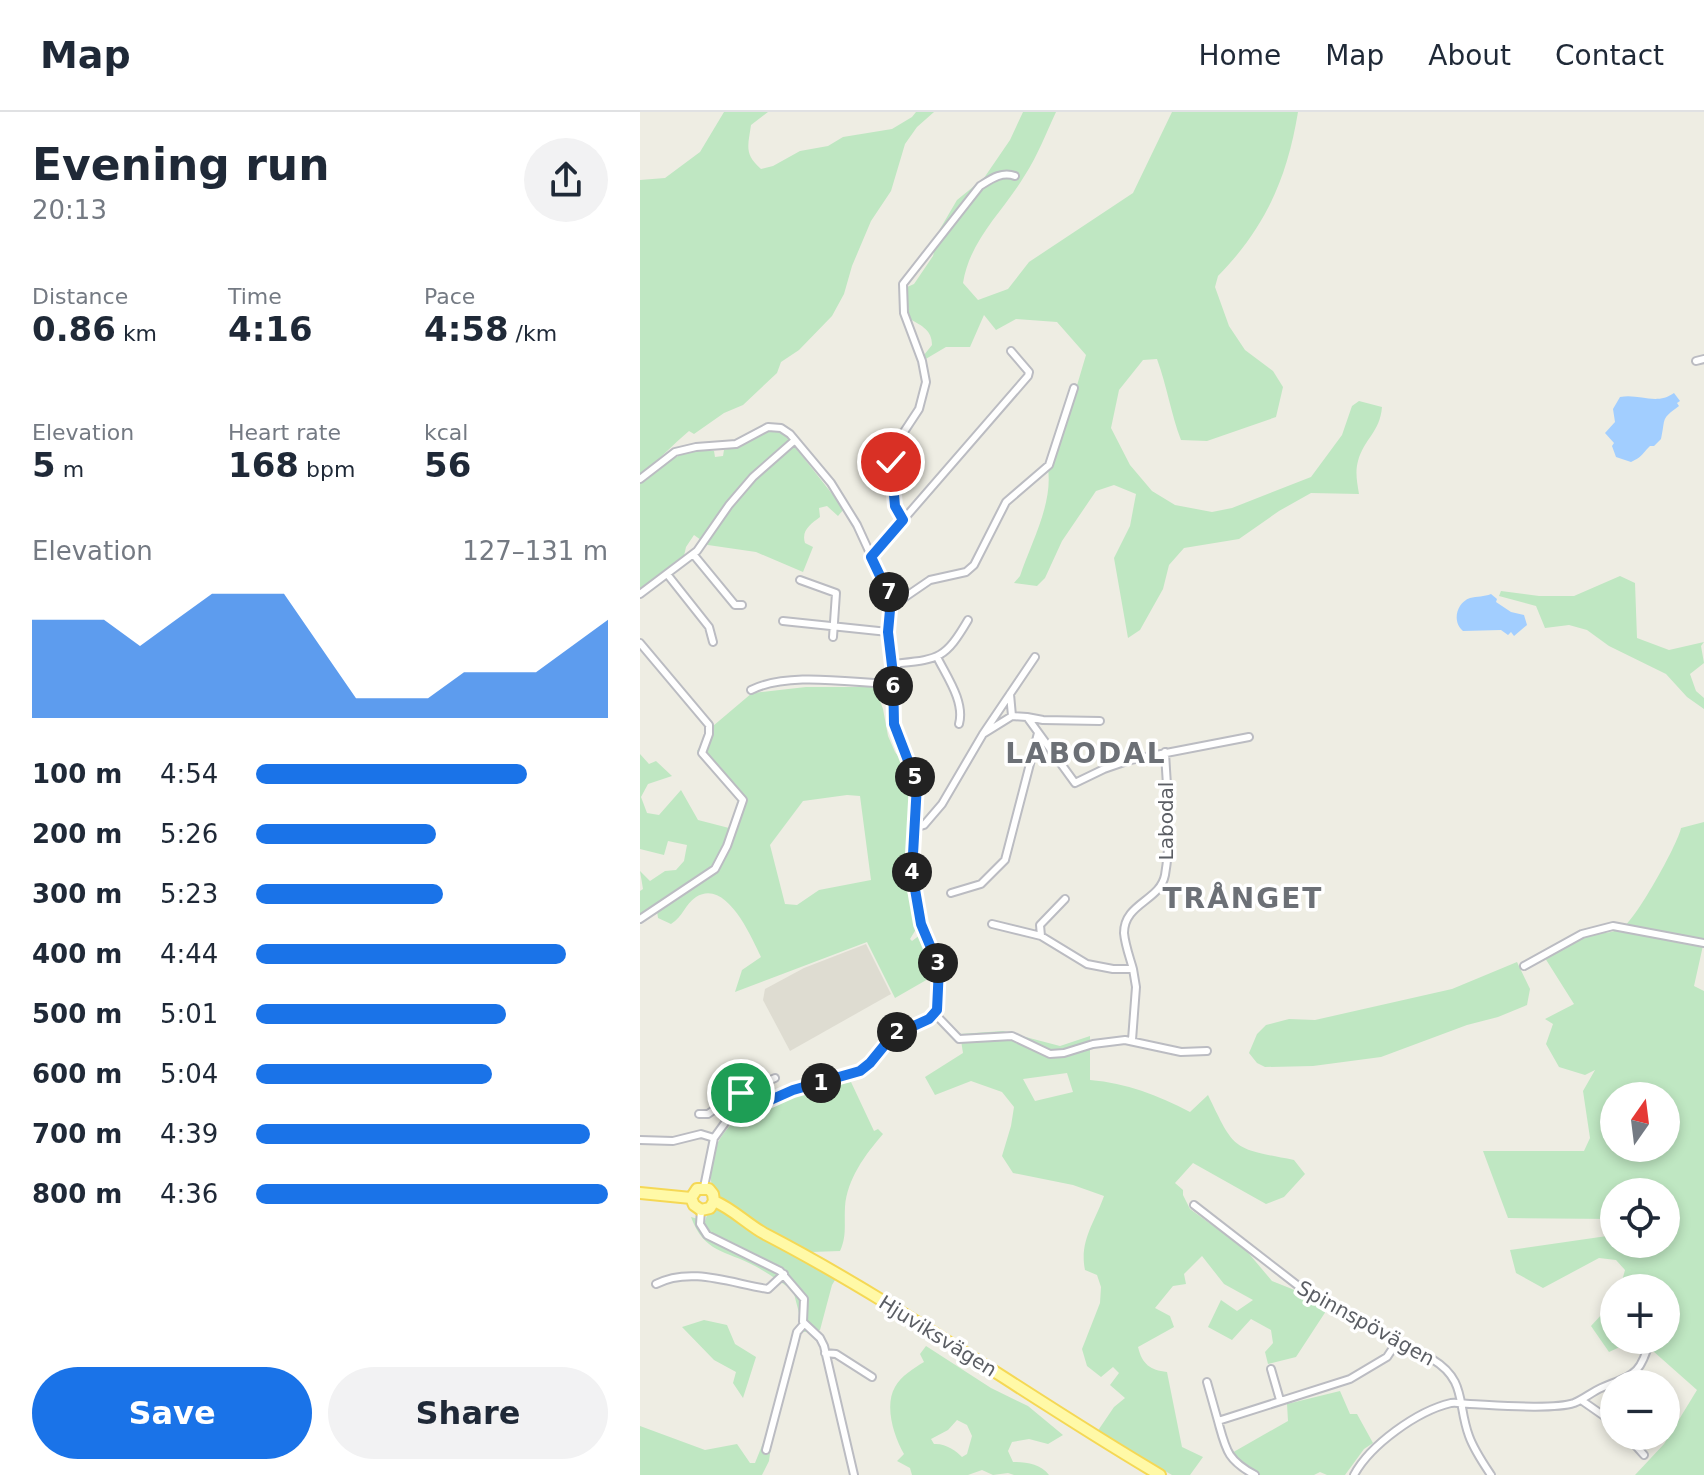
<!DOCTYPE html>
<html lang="en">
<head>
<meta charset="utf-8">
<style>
	body { margin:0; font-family:"DejaVu Sans",sans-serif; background:#f2f2f3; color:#1f2937; height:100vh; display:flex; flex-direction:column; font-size:30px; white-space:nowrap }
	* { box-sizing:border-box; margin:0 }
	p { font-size:26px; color:#747a83 }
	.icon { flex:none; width:44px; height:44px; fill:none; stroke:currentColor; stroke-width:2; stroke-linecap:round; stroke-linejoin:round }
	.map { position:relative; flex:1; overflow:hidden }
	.side { display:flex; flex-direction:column; background:#fff; width:640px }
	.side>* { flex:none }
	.needle { width:52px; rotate:14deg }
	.buttons { position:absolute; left:960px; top:970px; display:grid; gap:16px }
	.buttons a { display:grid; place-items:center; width:80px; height:80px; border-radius:50%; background:#fff; box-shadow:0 4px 12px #0003; font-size:40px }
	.pin { position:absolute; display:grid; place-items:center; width:68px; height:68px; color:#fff; margin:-34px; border:4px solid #fff; border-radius:50%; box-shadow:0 2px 8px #0007 }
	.km { position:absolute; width:40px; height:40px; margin:-20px; border-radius:50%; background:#222; color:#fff; font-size:22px; line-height:40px; text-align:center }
	.round { display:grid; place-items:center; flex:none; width:84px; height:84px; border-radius:42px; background:#f2f2f3 }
	.head { display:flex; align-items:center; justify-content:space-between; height:136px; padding:0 32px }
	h1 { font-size:44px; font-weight:700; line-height:60px }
	.figures { display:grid; grid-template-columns:repeat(3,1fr); gap:12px; height:136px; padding:8px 32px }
	.figures div { display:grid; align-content:center }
	.figures b { font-size:34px; font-weight:700 }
	.figures small { font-size:22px; font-weight:400 }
	.figures p { font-size:22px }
	.chart { height:224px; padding:16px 32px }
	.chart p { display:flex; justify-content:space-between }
	.chart svg { width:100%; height:144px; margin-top:8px; fill:#1a73e8; opacity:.7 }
	.primary-button { display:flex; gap:16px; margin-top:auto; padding:16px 32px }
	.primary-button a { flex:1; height:92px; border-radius:48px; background:#1a73e8; color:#fff; font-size:32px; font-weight:700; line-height:92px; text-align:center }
	.primary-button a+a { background:#f2f2f3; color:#1f2937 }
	ul { padding:0 32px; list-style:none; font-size:26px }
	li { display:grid; grid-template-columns:128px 96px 1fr; align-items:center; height:60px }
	li i { height:20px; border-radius:10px; background:#1a73e8 }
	header { display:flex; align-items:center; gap:48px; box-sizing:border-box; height:112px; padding:0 40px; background:#fff; border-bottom:2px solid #e0e1e3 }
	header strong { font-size:38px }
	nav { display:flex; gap:44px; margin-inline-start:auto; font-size:28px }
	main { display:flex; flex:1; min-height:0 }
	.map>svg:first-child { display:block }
	.education { fill:#dedcd1 }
	.green { fill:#bfe7c2; fill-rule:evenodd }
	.water { fill:#a2ceff }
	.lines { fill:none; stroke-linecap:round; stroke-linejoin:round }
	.minor-casing { stroke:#bbbcc2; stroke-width:10 }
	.primary-casing { stroke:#f5d855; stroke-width:14 }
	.minor { stroke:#fff; stroke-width:6 }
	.primary { stroke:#fff9a7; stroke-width:10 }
	.route-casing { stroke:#fff; stroke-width:16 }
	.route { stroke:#1a73e8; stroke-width:10 }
	.labels { text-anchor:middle; stroke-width:7; stroke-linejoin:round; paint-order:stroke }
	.street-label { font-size:20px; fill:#5b5e64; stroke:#fff }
	.district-label { font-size:28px; font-weight:bold; letter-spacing:2px; fill:#6c7076; stroke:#fff }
</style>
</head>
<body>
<header>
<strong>Map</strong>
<nav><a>Home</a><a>Map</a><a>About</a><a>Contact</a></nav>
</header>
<main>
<section class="side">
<div class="head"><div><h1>Evening run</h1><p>20:13</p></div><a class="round"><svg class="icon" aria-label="share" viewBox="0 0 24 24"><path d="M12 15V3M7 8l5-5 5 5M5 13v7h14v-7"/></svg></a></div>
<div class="figures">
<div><p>Distance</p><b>0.86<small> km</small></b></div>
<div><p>Time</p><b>4:16</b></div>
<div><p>Pace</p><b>4:58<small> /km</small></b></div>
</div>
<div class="figures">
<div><p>Elevation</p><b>5<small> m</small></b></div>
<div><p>Heart rate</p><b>168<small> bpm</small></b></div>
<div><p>kcal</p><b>56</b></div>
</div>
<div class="chart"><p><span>Elevation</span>127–131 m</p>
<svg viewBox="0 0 160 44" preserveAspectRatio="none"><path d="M0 44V14L10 14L20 14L30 22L40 14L50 6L60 6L70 6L80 22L90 38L100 38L110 38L120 30L130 30L140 30L150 22L160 14V44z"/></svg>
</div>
<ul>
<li><b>100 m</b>4:54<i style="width:77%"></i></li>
<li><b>200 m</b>5:26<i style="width:51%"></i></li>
<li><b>300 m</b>5:23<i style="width:53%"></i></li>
<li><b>400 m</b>4:44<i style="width:88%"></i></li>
<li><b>500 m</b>5:01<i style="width:71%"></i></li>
<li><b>600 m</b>5:04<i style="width:67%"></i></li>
<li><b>700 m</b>4:39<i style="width:95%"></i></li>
<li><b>800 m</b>4:36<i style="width:100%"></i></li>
</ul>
<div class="primary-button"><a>Save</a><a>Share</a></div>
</section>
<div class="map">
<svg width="1064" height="1363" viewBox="0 0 1064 1363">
	<rect width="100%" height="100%" fill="#eeede3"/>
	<path class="education" d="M226,832L251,882L150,939L123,888L125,877L164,856Z"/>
	<path class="green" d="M84,0H128L111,13C108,34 104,42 121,57L133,54L160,39L188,34L203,25L252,17L272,5L276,0H294L277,15L265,32L251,79L231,109L212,154L204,182L192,204L159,238L141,250L137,261L103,293L84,301L54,322L49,319C31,334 18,349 0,364V68L25,66L60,40Z
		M383,0H416C406,21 398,43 385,63C363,100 330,127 323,171L338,188L368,177L389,150L493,81L532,0H658C647,67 625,116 578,164L575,175L589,214L605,238L633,259L643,275L636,305L567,329L541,328C531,302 527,274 517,247L503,248L479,278L471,316L490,353L512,379L535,393L572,400L592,396L671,365L702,323L712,294L719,289L742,295C740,320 724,327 718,349C715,360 717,370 719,382L671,381L639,399L599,427L544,436L529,453L523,477L500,518L488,526L474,446L490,414L496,382L474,373L456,379L422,429L405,466L397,474L374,471L380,464C391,431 413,392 408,357L419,334L446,243L417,210L376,207L356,218L344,203L330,235H306L284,248V243L292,233C292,218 282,214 270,207L265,176L274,172L293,144L300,117L317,88L344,66L370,28Z
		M131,318L138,319L148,326L204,397L198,404L187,394L179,396L180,405C171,412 161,418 165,431L173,435L163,460L116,440L68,433L54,423L46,435L44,444L0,479V372C22,354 43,333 74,339L75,345L83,344L84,338L100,334Z
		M980,464L995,471L997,526L1029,538L1064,530L1061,534L1064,551L1050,562L1056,579L1064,586V597L1047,585L1026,562L969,534L947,518L929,513L905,516L896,494L859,484L861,479L899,484H934Z
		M166,575H235L243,597L248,624L255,640L270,660L272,675L267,754L270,775L266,776L278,814L270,827L272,829L280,823L295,863L255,886L227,830L95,880L102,858L121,845C111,824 86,766 56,785C45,792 43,805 31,812L18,806L16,792L0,803V779L3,777L0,759L10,769L25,759L36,758L44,749L47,733L28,729L24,743L0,737V642L9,652L16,649L32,664L8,672L1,685L7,701L19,703L41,678L58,708L89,716L99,690L57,639L73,614L112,581ZM207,683L220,684L231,768L179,778L157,793L145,792L130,733L163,689Z
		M1064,710V829L1054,874L1064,879V1363H995L1024,1332L1057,1278L1013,1239L1015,1228H1026V1176H980L985,1158L976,1148L959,1146L903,1176L876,1161L870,1138L974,1123V1132H1026V1080H974V1107L868,1106L843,1039H944L950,1026L943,979L955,958L945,963L919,955L906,932L913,912L905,907L934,892L905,846C920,837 934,828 950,823C960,821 972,821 981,817C994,811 1038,732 1041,716ZM974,984H1026V1036H974Z
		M877,850L890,877L887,893L858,905L827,913L741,945L673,954L625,955L617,951L609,941L617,922L626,913L649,907L675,908L812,877Z
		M363,919L420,934L450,924V968C487,971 517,983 550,1000L568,983C595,1039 592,1036 654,1048L665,1062L644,1085L626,1092L553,1051L535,1071L543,1078V1083L550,1097L605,1137L632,1169L657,1179L688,1196L656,1245L628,1252L625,1240L633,1231L631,1218L611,1207L592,1228L568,1215L581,1188L597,1199L613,1188L584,1172L562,1144L544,1162L546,1172L533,1174L515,1196L530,1204L534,1215L498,1235C502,1252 510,1258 527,1260L542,1335L563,1345L550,1363H532L457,1320L474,1295L485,1286L470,1273L479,1261L473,1255L461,1265L447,1254L442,1237L460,1191L461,1175L457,1163L445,1158C439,1129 455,1110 464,1084L433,1073L373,1061L362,1044L371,1014L374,995L362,980L331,969L295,983L285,965L323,941L320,922ZM427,961L433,980L395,989L383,967Z
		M211,970L234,1019L238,1017L243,1022C225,1043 207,1067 205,1095C204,1112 207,1124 200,1139L171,1140L201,1158L192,1173L180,1218L164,1220L153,1178C140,1170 128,1161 115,1154C85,1138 64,1141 51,1105L65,1109L67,1103L74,1099C76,1088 75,1084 72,1073C66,1053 77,1025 92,1012L161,980Z
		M974,1189V1228H995L969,1240L951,1214Z
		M64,1208L87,1213L95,1232L116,1245L103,1286L93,1271L96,1260L74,1248L42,1215Z
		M286,1234L351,1276L388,1294L423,1323L408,1332L389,1327L372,1330L368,1339L373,1350C386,1350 401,1352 409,1363H374L368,1361L353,1363L342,1358L328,1363H272L270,1356L257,1349L264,1342C254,1325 244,1294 255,1275C261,1264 274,1256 284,1250L280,1242ZM317,1308L327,1313L332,1324L327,1342L322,1345C317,1339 305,1331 294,1332L291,1327L308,1318Z
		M700,1279L710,1302H717L733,1331L724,1337L705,1363H687L680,1360L674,1363H619L590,1342L648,1309L647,1292Z
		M0,1314L65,1338L97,1332L110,1351H115L125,1326L132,1327L129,1349L122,1363H0Z"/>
	<path class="water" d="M1034,281L1040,289L1037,291L1039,294C1020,308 1026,305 1021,327L1014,334H1010C1000,344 1003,344 991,350L976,345L972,334L974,331L965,321L975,310L973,297L980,285C999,281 1016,294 1034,281Z
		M851,482L857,487L856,490L871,500L884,503L887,513L874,524L871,520L868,523L861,518L823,519C812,510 816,491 830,486C837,484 844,485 851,482Z"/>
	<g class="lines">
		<g class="minor-casing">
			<path id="minor" d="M1056,249L1064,247
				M0,367L35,340L56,335L96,332L128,315L141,316L150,322L191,371L217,413L251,487L248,520L253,562L254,612L277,672L272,760L281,812L299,855L298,895L295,902L252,924L230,951L220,959L153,978L87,1008L74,1026L64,1075
				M263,408L255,394L251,350L256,332L279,297L286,270L282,249L264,201L263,172L340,74C351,67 362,59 375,64
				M53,442L95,493H102
				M231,445L388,264L389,260L371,239
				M27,462L69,515L73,530
				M160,468L196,481L193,525
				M0,482L57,439L89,393L113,365L155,328
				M250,492H255L290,468L326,460L334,453L366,390L409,353L434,276
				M143,509L248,520
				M0,531L69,613V622L62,641L103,688L87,734L75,757L0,807
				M297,545C307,565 325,590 319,612
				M252,552C298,547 304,549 328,508
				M111,578C149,559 212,571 253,572
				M370,582L372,604
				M387,605L403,608L460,609
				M343,622L372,604L387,605L435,671L464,657L490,648L609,625
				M274,716L284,713L302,692L343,622L395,545
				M311,781L341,772L365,748L398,621
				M352,812L401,824L447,852L473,857H493L496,875L492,928
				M401,824L400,813L425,787
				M884,854L942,822L973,814L1064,831
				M493,857C490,846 485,833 484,821C484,791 520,789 525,763C532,723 527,680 525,640
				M295,902L319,927L372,924L410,942L424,941L453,932L485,928L541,940L567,939
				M59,1002H68L92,985L135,966
				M0,1028L33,1029L61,1022L74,1026
				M554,1093L661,1176L792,1247C827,1268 817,1292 829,1324C834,1338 843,1351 851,1363
				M61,1098L60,1112L67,1123L140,1159L164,1187L163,1210L180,1226L184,1234L214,1363
				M16,1172C51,1154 93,1172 128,1177L144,1162
				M185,1241L196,1242L232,1265
				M631,1257L640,1288
				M567,1270L578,1309
				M941,1288L974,1311
				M987,1324L1004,1343
				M126,1338L154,1232L157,1220L164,1212
				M615,1363C587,1348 586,1338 578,1309L710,1267L747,1245L757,1230
				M714,1363C730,1333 777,1299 811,1291C817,1290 823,1292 830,1292C854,1293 913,1298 934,1291C944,1287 952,1280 961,1276C994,1262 1000,1264 1010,1228"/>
		</g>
		<g class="primary-casing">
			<path id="primary" d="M0,1081L51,1086
				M51,1086L57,1077H69L73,1082L74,1089C93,1097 107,1112 125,1122C262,1193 387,1285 520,1363
				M51,1086L54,1093L61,1098L70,1096L74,1089"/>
		</g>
		<use href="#minor" class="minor"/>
		<use href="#primary" class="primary"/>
	</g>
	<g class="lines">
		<g class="route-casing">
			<path id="route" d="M101,981L109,977L117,994L153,978L220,959L230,951L252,924L289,907L297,898L299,855L281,812L272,760L277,672L254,612L253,562L248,520L251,487L231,445L263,408L255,394L251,350"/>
		</g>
		<use href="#route" class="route"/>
	</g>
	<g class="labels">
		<g class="street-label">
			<text transform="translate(526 709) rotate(-90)" y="7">Labodal</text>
			<text transform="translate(726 1211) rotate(29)" y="7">Spinnspövägen</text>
			<text transform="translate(298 1224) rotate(32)" y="7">Hjuviksvägen</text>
		</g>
		<g class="district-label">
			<text x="446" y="651">LABODAL</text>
			<text x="603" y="796">TRÅNGET</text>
		</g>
	</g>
</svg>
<div class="buttons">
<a><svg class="needle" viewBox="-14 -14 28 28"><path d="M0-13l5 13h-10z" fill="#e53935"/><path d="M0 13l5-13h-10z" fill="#747a83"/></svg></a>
<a><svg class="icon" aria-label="locate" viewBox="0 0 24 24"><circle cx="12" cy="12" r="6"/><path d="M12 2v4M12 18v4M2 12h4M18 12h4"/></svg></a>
<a>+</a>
<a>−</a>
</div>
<div class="pin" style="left:101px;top:981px;background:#1e9e55"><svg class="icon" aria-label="arrive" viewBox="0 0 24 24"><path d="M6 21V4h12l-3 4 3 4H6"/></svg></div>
<div class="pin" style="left:251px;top:350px;background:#d93025"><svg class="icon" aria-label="check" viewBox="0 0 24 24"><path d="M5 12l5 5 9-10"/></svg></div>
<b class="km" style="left:181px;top:971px">1</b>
<b class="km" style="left:257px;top:920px">2</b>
<b class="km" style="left:298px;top:851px">3</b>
<b class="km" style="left:272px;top:760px">4</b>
<b class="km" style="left:275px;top:665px">5</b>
<b class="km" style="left:253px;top:574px">6</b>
<b class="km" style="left:249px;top:480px">7</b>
</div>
</main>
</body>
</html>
